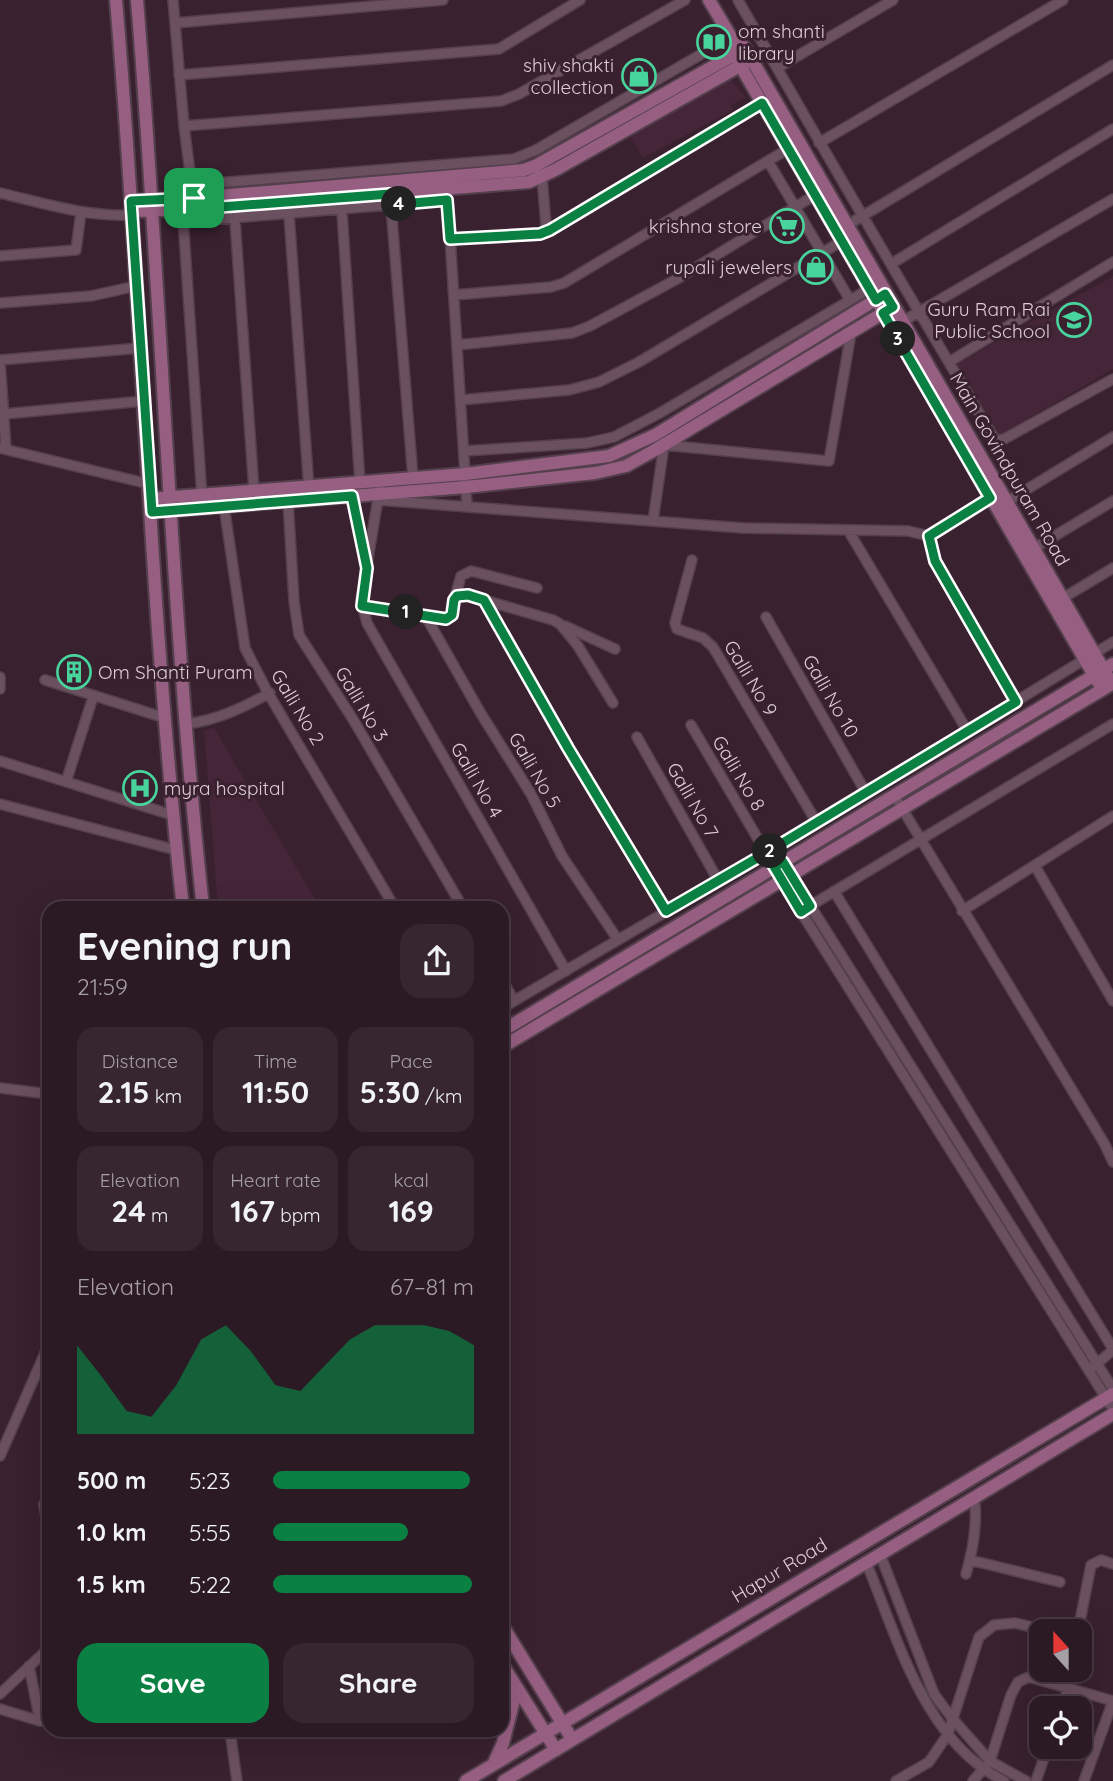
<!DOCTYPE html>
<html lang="en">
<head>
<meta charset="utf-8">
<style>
	body { margin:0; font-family:Quicksand,sans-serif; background:#372630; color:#f1f3f6; height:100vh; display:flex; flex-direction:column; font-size:26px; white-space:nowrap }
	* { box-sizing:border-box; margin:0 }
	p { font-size:23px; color:#a6a0a6 }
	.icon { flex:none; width:38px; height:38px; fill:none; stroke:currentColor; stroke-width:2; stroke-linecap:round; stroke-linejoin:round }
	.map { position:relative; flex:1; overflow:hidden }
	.drawer { position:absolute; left:42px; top:901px; width:467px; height:836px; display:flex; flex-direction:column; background:#2b1923; border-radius:21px; box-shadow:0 7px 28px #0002,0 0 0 2px #473841 }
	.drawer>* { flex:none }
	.needle { width:46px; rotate:339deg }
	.tools { position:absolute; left:1029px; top:1619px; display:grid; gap:14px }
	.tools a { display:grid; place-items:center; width:63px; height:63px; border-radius:14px; background:#2b1923; box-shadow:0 7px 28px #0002,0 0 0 2px #473841; font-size:35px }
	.pin { position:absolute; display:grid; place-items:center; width:60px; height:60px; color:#fff; margin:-30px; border-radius:14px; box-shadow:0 4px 10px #0006 }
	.km { position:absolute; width:35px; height:35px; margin:-18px; border-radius:50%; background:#222; color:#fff; font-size:19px; line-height:35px; text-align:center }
	.round { display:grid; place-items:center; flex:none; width:74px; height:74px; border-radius:21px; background:#372630 }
	.summary { display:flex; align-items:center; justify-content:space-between; height:119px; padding:0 35px }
	h1 { font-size:38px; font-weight:700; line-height:52px }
	.figures { display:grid; grid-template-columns:repeat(3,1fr); gap:10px; height:119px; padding:7px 35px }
	.figures div { display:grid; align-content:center; border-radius:18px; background:#372630; text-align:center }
	.figures b { font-size:30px; font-weight:700 }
	.figures small { font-size:19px; font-weight:400 }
	.figures p { font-size:19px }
	.chart { height:196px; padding:14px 35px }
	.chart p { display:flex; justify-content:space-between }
	.chart svg { width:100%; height:126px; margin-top:7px; fill:#0b8043; opacity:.7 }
	.button { display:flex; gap:14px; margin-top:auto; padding:14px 35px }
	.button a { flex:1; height:80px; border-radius:21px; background:#0b8043; color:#fff; font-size:28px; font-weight:700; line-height:80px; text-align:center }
	.button a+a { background:#372630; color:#f1f3f6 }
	ul { padding:0 35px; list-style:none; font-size:23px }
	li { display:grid; grid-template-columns:112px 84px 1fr; align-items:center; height:52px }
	li i { height:18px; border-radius:9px; background:#0b8043 }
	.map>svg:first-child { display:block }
	.built { fill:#452639 }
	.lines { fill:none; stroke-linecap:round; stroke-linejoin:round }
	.street-casing { stroke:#54404c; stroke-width:12 }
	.secondary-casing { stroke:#54404c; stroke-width:16 }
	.street { stroke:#6b5060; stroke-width:9 }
	.secondary { stroke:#965e81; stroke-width:12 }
	.route-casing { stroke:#fff; stroke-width:14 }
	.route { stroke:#0b8043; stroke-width:9 }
	.labels { text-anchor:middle; stroke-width:6; stroke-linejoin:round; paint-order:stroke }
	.poi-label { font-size:19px; fill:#ddcdd6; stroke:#39212f; text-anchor:end }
	.street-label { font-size:19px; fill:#ddcdd6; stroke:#39212f }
</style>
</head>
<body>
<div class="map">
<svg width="1113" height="1781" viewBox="0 0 1113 1781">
	<rect width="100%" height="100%" fill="#39212f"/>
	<path class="built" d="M730,78L746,98L731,105L733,110L643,158L630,137Z
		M1113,276V369L999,435L956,364Z
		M214,728L320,908H218L204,730Z"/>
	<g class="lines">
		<g class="street-casing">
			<path id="street" d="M173,0L184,126L194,203
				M738,0C822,147 907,293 994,438L997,440L1004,439L1113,379
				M175,23L443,0
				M777,68L893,0
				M179,75L499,49L580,0
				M184,126L501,101L519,94L685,0
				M819,143L1063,0
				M768,161L850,300
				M542,177L546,225
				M192,185L514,159L536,150L731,37
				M447,189L467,506
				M0,193C43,203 86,217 131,215
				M390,194L413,478
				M341,197L360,483
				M288,201L309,489
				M182,204L202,497
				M234,206L254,491
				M183,222L448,200
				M846,226L1113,65
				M450,239L546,233L762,103
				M0,256L76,250L81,212
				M891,264L1113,129
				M454,295L551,287L564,283L788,149
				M0,303L91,296L136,286
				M900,323L1113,199
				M457,345L572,333L590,326L677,279L815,195
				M0,360L140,348
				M0,361L6,449
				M949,362L1113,262
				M460,400L569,390L599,382L639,362L842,241
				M4,414L144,401
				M0,448L149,484
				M464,451L587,443L614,437L660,413L869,289
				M381,481L361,600L367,623L566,971
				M352,496L365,563
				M378,500L743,528L908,531L929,536L991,498
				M288,501L294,601L299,635L354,721L463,908
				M1006,502L1113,437
				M224,506L245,648L268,693L395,908
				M653,521L664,445L829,461L851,333
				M848,530L968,732
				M929,536L935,561L1016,702
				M1033,549L1113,501
				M692,560L675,623L677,629L703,638L713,647L817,823
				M455,597L461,576L471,571L537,588
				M1063,598L1113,568
				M484,600L568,748L666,911
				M362,606L446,619L454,611L455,597L463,594L553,620L560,624L578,646L613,703
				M425,615L480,712L531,794L562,856L618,940
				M766,617L866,793
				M565,626L615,649
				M0,677V689
				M45,680L165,718
				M186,724C218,720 242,708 270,693
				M691,725L801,912L1113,1409
				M637,737L718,880
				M0,761L172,815
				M66,782L93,697
				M894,795L1104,1143L1113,1162
				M0,804L176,850
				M783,862L1113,1389
				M1035,866L1113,1001
				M834,891L1113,1349
				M805,909L1113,724
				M962,911L1113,816
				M502,979L514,1001
				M502,1008L817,823L1113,642
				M0,1088L49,1094
				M1093,1367L1113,1350
				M0,1456L49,1344
				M44,1504L49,1534
				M880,1554L934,1694L952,1718L990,1761L1026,1781
				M970,1560L1060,1582
				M866,1562C898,1639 924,1741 1004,1781
				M966,1574C972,1553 977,1527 975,1505L969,1500
				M1067,1631L1080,1621L1091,1565L1101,1560L1113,1564
				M29,1666L40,1721
				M0,1694L49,1648
				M1061,1708L1068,1687
				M0,1709L40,1721L49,1720
				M230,1731L237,1781
				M896,1781L929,1762L948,1734L979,1637L994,1625L1015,1623L1049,1631
				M973,1781L990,1761L1011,1695L1018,1682L1029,1677L1113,1701
				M1036,1781L1048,1746
				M1084,1781L1113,1701"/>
		</g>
		<g class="secondary-casing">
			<path id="secondary" d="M116,0C142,302 149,607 183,908
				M137,0C162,303 170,606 203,908
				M709,0L731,37L734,54L740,65L1102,689
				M731,37L745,48L1112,684
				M131,201L194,198L524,170L535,166L739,52
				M131,211L195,209L529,182L555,170L745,63
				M161,498L465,474L609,456L655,435L885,294
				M163,511L466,487L595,473L626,466L655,450L893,307
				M502,1031L1113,664
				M502,1047L1110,685
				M502,1625L572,1739
				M502,1664L556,1750
				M494,1763L503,1743L517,1688
				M466,1781L1113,1394
				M504,1781L1113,1414"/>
		</g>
		<use href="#street" class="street"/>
		<use href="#secondary" class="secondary"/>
	</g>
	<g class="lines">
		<g class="route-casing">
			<path id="route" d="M194,198L131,201L152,512L352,496L367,568L362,606L446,619L452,615L454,600L457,596L468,595L484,600L568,748L666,911L766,853L801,912L810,906L783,862L775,866L766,853L1016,702L935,561L929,536L990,498L883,313L893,307L885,294L876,300L762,103L550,230L540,234L450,239L447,200L391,205L390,194L195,209L194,198"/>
		</g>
		<use href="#route" class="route"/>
	</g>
	<defs>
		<g id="library-ring" transform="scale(1.75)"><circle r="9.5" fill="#39212f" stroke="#48d49d" stroke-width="1.5"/><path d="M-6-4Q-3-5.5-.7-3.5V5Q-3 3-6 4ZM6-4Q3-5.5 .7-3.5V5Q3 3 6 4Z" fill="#48d49d"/></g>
		<g id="shop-ring" transform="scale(1.75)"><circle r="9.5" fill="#39212f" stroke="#48d49d" stroke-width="1.5"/><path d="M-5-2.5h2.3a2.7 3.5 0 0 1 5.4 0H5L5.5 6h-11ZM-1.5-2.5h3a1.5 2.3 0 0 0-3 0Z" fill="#48d49d"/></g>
		<g id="supermarket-ring" transform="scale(1.75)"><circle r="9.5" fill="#39212f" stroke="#48d49d" stroke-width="1.5"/><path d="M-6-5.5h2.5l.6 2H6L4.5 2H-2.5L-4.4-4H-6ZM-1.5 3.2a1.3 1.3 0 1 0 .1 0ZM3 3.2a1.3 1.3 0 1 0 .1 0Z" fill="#48d49d"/></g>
		<g id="school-ring" transform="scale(1.75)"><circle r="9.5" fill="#39212f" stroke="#48d49d" stroke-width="1.5"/><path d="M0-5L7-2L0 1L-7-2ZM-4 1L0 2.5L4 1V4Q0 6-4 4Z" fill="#48d49d"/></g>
		<g id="building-ring" transform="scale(1.75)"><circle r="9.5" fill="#39212f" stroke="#48d49d" stroke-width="1.5"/><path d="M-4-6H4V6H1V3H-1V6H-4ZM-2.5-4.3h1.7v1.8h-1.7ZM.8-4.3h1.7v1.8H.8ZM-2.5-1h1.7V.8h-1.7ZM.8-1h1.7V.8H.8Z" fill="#48d49d"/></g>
		<g id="hospital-ring" transform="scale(1.75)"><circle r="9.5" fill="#39212f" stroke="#48d49d" stroke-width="1.5"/><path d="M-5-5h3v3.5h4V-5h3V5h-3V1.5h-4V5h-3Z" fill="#48d49d"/></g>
	</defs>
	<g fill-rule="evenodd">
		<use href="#library-ring" x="714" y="42"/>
		<use href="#shop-ring" x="639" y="76"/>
		<use href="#supermarket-ring" x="787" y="226"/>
		<use href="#shop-ring" x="816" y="267"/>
		<use href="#school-ring" x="1074" y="320"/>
		<use href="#building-ring" x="74" y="672"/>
		<use href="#hospital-ring" x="140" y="788"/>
	</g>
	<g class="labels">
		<g class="poi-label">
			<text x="738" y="38" text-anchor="start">om shanti<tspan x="738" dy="22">library</tspan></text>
			<text x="614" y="72">shiv shakti<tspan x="614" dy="22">collection</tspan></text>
			<text x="762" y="233">krishna store</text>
			<text x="792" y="274">rupali jewelers</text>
			<text x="1050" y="316">Guru Ram Rai<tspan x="1050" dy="22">Public School</tspan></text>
			<text x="98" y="679" text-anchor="start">Om Shanti Puram</text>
			<text x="164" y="795" text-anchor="start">myra hospital</text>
		</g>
		<g class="street-label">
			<text transform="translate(1010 469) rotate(60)" y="7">Main Govindpuram Road</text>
			<text transform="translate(751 678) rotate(59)" y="7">Galli No 9</text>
			<text transform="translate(831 696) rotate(60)" y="7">Galli No 10</text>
			<text transform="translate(362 704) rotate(59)" y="7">Galli No 3</text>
			<text transform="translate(298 707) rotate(59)" y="7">Galli No 2</text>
			<text transform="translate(535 770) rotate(60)" y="7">Galli No 5</text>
			<text transform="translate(739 773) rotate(59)" y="7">Galli No 8</text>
			<text transform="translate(477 780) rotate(60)" y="7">Galli No 4</text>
			<text transform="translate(693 800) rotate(60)" y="7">Galli No 7</text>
			<text transform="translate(779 1570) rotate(-31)" y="7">Hapur Road</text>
		</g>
	</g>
</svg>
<div class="tools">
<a><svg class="needle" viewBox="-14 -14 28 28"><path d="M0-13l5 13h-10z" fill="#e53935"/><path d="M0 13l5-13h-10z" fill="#a6a0a6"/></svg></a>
<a><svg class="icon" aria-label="locate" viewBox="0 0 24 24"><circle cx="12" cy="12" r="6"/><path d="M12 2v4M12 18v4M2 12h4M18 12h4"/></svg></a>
</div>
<div class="pin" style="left:194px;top:198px;background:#1e9e55"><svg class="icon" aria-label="arrive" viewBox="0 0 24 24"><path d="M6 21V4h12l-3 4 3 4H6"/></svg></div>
<b class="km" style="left:406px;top:612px">1</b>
<b class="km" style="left:770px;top:851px">2</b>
<b class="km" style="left:898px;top:339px">3</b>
<b class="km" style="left:399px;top:204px">4</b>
<section class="drawer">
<div class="summary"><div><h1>Evening run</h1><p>21:59</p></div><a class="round"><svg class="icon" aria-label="share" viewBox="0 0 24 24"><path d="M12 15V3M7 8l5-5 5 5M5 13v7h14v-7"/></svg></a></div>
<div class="figures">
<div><p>Distance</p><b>2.15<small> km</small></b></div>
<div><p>Time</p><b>11:50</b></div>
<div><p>Pace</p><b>5:30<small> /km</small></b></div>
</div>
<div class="figures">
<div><p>Elevation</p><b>24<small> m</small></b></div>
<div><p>Heart rate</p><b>167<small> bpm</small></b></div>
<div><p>kcal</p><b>169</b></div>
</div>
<div class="chart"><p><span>Elevation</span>67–81 m</p>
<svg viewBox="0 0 160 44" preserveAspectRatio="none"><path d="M0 44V13L10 24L20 36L30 38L40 27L50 11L60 6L70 15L80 27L90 29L100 20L110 11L120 6L130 6L140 6L150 8L160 13V44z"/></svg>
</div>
<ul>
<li><b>500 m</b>5:23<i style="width:98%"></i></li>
<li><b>1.0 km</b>5:55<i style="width:67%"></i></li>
<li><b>1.5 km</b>5:22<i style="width:99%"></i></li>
</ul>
<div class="button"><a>Save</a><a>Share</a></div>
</section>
</div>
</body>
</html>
